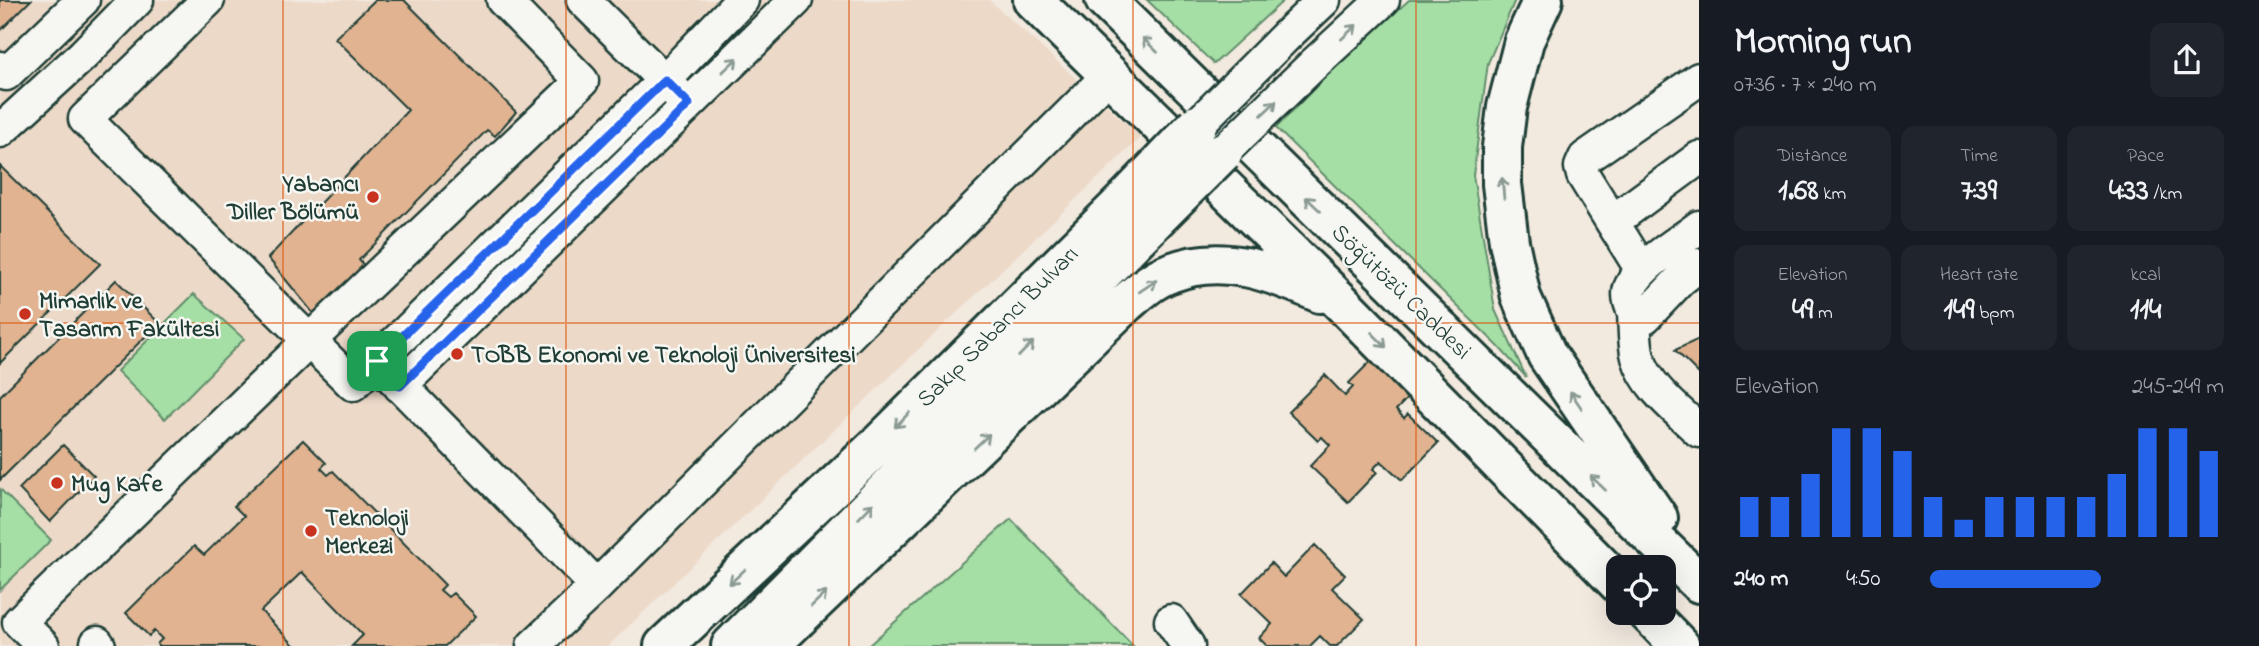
<!DOCTYPE html>
<html lang="en">
<head>
<meta charset="utf-8">
<style>
	body { margin:0; font-family:"Indie Flower",sans-serif; background:#20242c; color:#f1f3f6; height:100vh; display:flex; flex-direction:column; font-size:26px; white-space:nowrap }
	* { box-sizing:border-box; margin:0 }
	p { font-size:23px; color:#9ea1a6 }
	.icon { flex:none; width:38px; height:38px; fill:none; stroke:currentColor; stroke-width:2; stroke-linecap:round; stroke-linejoin:round }
	.map { position:relative; flex:1; overflow:hidden }
	.sheet { display:flex; flex-direction:column; background:#171b24; width:560px }
	.sheet>* { flex:none }
	.buttons { position:absolute; left:1606px; top:555px; display:grid; gap:14px }
	.buttons a { display:grid; place-items:center; width:70px; height:70px; border-radius:14px; background:#171b24; box-shadow:0 7px 28px #0002; font-size:35px }
	.pin { position:absolute; display:grid; place-items:center; width:60px; height:60px; color:#fff; margin:-30px; border-radius:14px; box-shadow:0 4px 10px #0006 }
	.round { display:grid; place-items:center; flex:none; width:74px; height:74px; border-radius:14px; background:#20242c }
	.overview { display:flex; align-items:center; justify-content:space-between; height:119px; padding:0 35px }
	h1 { font-size:38px; font-weight:700; line-height:52px }
	.stats { display:grid; grid-template-columns:repeat(3,1fr); gap:10px; height:119px; padding:7px 35px }
	.stats div { display:grid; align-content:center; border-radius:14px; background:#20242c; text-align:center }
	.stats b { font-size:30px; font-weight:700 }
	.stats small { font-size:19px; font-weight:400 }
	.stats p { font-size:19px }
	.chart { height:196px; padding:14px 35px }
	.chart p { display:flex; justify-content:space-between }
	.chart svg { width:100%; height:126px; margin-top:7px; stroke:#2563eb; stroke-width:6 }
	ul { padding:0 35px; list-style:none; font-size:23px }
	li { display:grid; grid-template-columns:112px 84px 1fr; align-items:center; height:52px }
	li i { height:18px; border-radius:9px; background:#2563eb }
	main { display:flex; flex:1; min-height:0 }
	.map>svg:first-child { display:block }
	.built { fill:#edd9c8 }
	.green { fill:#a5dfa5; stroke:#628e6c; stroke-width:2 }
	.building { fill:#e1b391; stroke:#1f3d34; stroke-width:2 }
	.lines { fill:none; stroke-linecap:round; stroke-linejoin:round }
	.minor-casing { stroke:#1f3d34; stroke-width:37 }
	.major-casing { stroke:#1f3d34; stroke-width:44 }
	.minor { stroke:#f6f6f2; stroke-width:32 }
	.major { stroke:#f6f6f2; stroke-width:38 }
	.minor-bridge-casing { stroke:#1f3d34; stroke-width:37; stroke-linecap:butt }
	.major-bridge-casing { stroke:#1f3d34; stroke-width:44; stroke-linecap:butt }
	.minor-bridge { stroke:#f6f6f2; stroke-width:32 }
	.major-bridge { stroke:#f6f6f2; stroke-width:38 }
	.oneway { stroke:#8a9a93 }
	.route-casing { stroke:#fff; stroke-width:14 }
	.route { stroke:#2563eb; stroke-width:9 }
	.grid { fill:none; stroke:#de580e; stroke-width:2; stroke-opacity:0.55 }
	.poi-dot { fill:#c8321e; stroke:#f6f6f2; stroke-width:2.5 }
	.labels { text-anchor:middle; stroke-width:5; stroke-linejoin:round; paint-order:stroke }
	.poi-label { font-size:24px; font-weight:bold; fill:#1f3d34; stroke:#f6f6f2; text-anchor:start }
	.street-label { font-size:24px; fill:#1f3d34; stroke:#f6f6f2 }
</style>
</head>
<body>
<main>
<div class="map">
<svg width="1699" height="646" viewBox="0 0 1699 646">
	<rect width="100%" height="100%" fill="#f2e9df"/>
	<filter id="ink" filterUnits="userSpaceOnUse"><feTurbulence type="fractalNoise" baseFrequency=".0143" numOctaves="2"/><feDisplacementMap in="SourceGraphic" scale="14" xChannelSelector="R" yChannelSelector="G"/><feConvolveMatrix kernelMatrix="1 2 1 2 8 2 1 2 1" color-interpolation-filters="sRGB"/></filter>
	<g filter="url(#ink)">
		<path class="built" d="M0,0H989L1141,137L608,646H0Z"/>
		<path class="green" d="M1147,0H1284L1214,64Z
			M1409,0H1515L1488,63L1473,175L1495,310L1526,377L1497,345L1276,128L1327,75Z
			M194,294L244,339L165,419L117,371Z
			M0,489L51,540L0,590Z
			M1011,519L1133,646H868Z"/>
		<path class="building" d="M0,0H31L0,31Z
			M375,0H404L516,112L495,136L487,130L359,260L367,269L317,318L268,258L408,110L335,38Z
			M0,166L100,264L0,363Z
			M116,280L159,323L0,480V396Z
			M1699,339V374L1675,350Z
			M1379,353L1416,389L1396,410L1404,418L1408,414L1438,443L1402,480L1381,461L1373,469L1377,472L1348,502L1310,466L1330,445L1322,437L1318,441L1288,412L1325,375L1345,396L1353,387L1349,383Z
			M303,440L326,463L321,468L328,475L333,471L445,585L440,590L448,597L453,593L476,616L445,646H352L363,635L302,572L261,611L295,646H158L157,644L162,639L154,631L149,636L126,613L194,546L204,555L244,516L234,506Z
			M63,445L94,476L50,522L19,489Z
			M1315,545L1345,575L1332,588L1364,619L1337,646H1330L1320,636L1310,646H1267L1259,638L1272,624L1241,594L1271,563L1284,577Z"/>
		<g class="lines">
			<g class="minor-casing">
				<path id="minor" d="M208,0L85,119L353,384L665,80L742,0
					M583,0L679,95
					M1287,35L1324,0
					M1314,64L1383,0
					M0,68L6,74L83,0
					M0,131L83,55L137,0
					M1612,222L1699,158
					M1699,227C1680,242 1641,264 1631,286C1627,294 1630,304 1634,312L1645,317L1680,280L1699,265
					M1642,270L1583,175L1581,167L1585,158L1699,79
					M1634,312C1635,327 1634,343 1638,357C1647,388 1677,409 1699,431
					M387,372L597,586
					M400,386L796,0
					M1171,621L1188,646
					M97,643L99,646
					M43,646L19,622L310,340L582,81L503,0
					M533,646L597,586L1109,75"/>
			</g>
			<g class="major-casing">
				<path id="major" d="M1033,0L1342,303L1619,584
					M1105,0L1699,583
					M1543,0L1524,41L1507,107L1502,147V184L1509,242L1521,297L1547,355L1658,518
					M1647,612L1680,646
					M664,646L879,444L1125,200
					M731,646L1151,224
					M769,646L1126,303C1139,292 1153,279 1170,273C1222,252 1272,272 1320,293"/>
			</g>
			<use href="#minor" class="minor"/>
			<use href="#major" class="major"/>
			<g class="minor-bridge-casing">
				<path id="minor-bridge" d="M1197,125L1287,35
					M1223,152L1314,64"/>
			</g>
			<g class="major-bridge-casing">
				<path id="major-bridge" d="M1125,200L1197,125
					M1151,224L1223,152"/>
			</g>
			<use href="#minor-bridge" class="minor-bridge"/>
			<use href="#major-bridge" class="major-bridge"/>
		</g>
		<defs><path id="oneway-shaft" d="M-6 0H5M1.5-3L5.5 0L1.5 3" fill="none" stroke-width="1.6" stroke-linecap="round" stroke-linejoin="round" transform="scale(1.75)"/></defs>
		<g class="oneway">
			<use href="#oneway-shaft" transform="translate(1349 32) rotate(-43)"/>
			<use href="#oneway-shaft" transform="translate(1150 45) rotate(-136)"/>
			<use href="#oneway-shaft" transform="translate(730 65) rotate(-44)"/>
			<use href="#oneway-shaft" transform="translate(1269 108) rotate(-44)"/>
			<use href="#oneway-shaft" transform="translate(1503 188) rotate(-95)"/>
			<use href="#oneway-shaft" transform="translate(1313 204) rotate(-136)"/>
			<use href="#oneway-shaft" transform="translate(1148 286) rotate(-34)"/>
			<use href="#oneway-shaft" transform="translate(1379 340) rotate(45)"/>
			<use href="#oneway-shaft" transform="translate(1026 349) rotate(-45)"/>
			<use href="#oneway-shaft" transform="translate(1576 400) rotate(-124)"/>
			<use href="#oneway-shaft" transform="translate(902 420) rotate(135)"/>
			<use href="#oneway-shaft" transform="translate(982 441) rotate(-44)"/>
			<use href="#oneway-shaft" transform="translate(1598 483) rotate(-136)"/>
			<use href="#oneway-shaft" transform="translate(866 511) rotate(-45)"/>
			<use href="#oneway-shaft" transform="translate(737 577) rotate(137)"/>
			<use href="#oneway-shaft" transform="translate(819 599) rotate(-44)"/>
		</g>
	</g>
	<g class="lines" filter="url(#ink)">
		<g class="route-casing">
			<path id="route" d="M665,80L689,104L400,386L377,361Z"/>
		</g>
		<use href="#route" class="route"/>
	</g>
	<path class="grid" d="M283,0V646M566,0V646M849,0V646M1133,0V646M1416,0V646M0,323H1699"/>
	<g class="poi-dot">
		<circle cx="373" cy="197" r="7"/>
		<circle cx="25" cy="314" r="7"/>
		<circle cx="457" cy="354" r="7"/>
		<circle cx="57" cy="483" r="7"/>
		<circle cx="311" cy="531" r="7"/>
	</g>
	<g class="labels">
		<g class="poi-label">
			<text x="359" y="191" text-anchor="end">Yabancı<tspan x="359" dy="28">Diller Bölümü</tspan></text>
			<text x="39" y="308">Mimarlık ve<tspan x="39" dy="28">Tasarım Fakültesi</tspan></text>
			<text x="471" y="362">TOBB Ekonomi ve Teknoloji Üniversitesi</text>
			<text x="71" y="491">Mug Kafe</text>
			<text x="325" y="525">Teknoloji<tspan x="325" dy="28">Merkezi</tspan></text>
		</g>
		<g class="street-label">
			<text transform="translate(1402 291) rotate(44)" y="8">Söğütözü Caddesi</text>
			<text transform="translate(997 326) rotate(-45)" y="8">Sakıp Sabancı Bulvarı</text>
		</g>
	</g>
</svg>
<div class="buttons">
<a><svg class="icon" aria-label="locate" viewBox="0 0 24 24"><circle cx="12" cy="12" r="6"/><path d="M12 2v4M12 18v4M2 12h4M18 12h4"/></svg></a>
</div>
<div class="pin" style="left:377px;top:361px;background:#1e9e55"><svg class="icon" aria-label="arrive" viewBox="0 0 24 24"><path d="M6 21V4h12l-3 4 3 4H6"/></svg></div>
</div>
<section class="sheet">
<div class="overview"><div><h1>Morning run</h1><p>07:36 · 7 × 240 m</p></div><a class="round"><svg class="icon" aria-label="share" viewBox="0 0 24 24"><path d="M12 15V3M7 8l5-5 5 5M5 13v7h14v-7"/></svg></a></div>
<div class="stats">
<div><p>Distance</p><b>1.68<small> km</small></b></div>
<div><p>Time</p><b>7:39</b></div>
<div><p>Pace</p><b>4:33<small> /km</small></b></div>
</div>
<div class="stats">
<div><p>Elevation</p><b>49<small> m</small></b></div>
<div><p>Heart rate</p><b>149<small> bpm</small></b></div>
<div><p>kcal</p><b>114</b></div>
</div>
<div class="chart"><p><span>Elevation</span>245–249 m</p>
<svg viewBox="0 0 160 44" preserveAspectRatio="none"><path d="M5 44V30M15 44V30M25 44V22M35 44V6M45 44V6M55 44V14M65 44V30M75 44V38M85 44V30M95 44V30M105 44V30M115 44V30M125 44V22M135 44V6M145 44V6M155 44V14"/></svg>
</div>
<ul>
<li><b>240 m</b>4:50<i style="width:58%"></i></li>
</ul>
</section>
</main>
</body>
</html>
